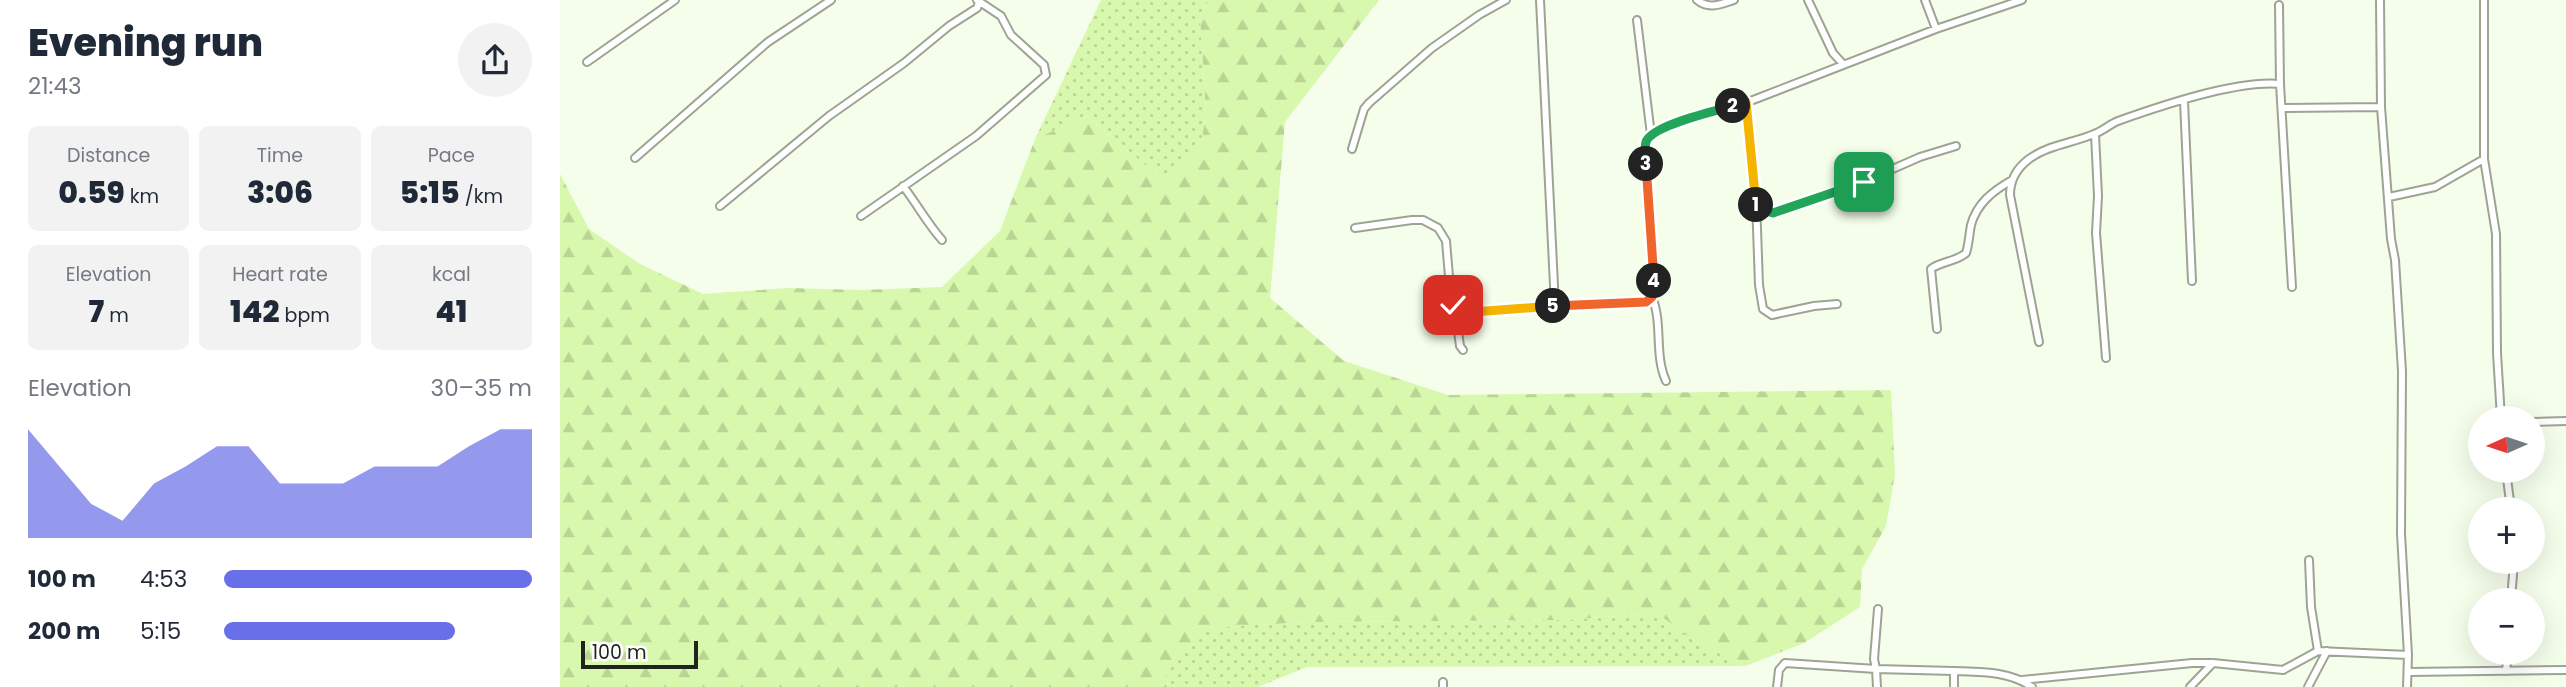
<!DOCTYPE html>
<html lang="en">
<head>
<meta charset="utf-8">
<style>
	body { margin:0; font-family:Poppins,sans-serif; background:#f2f2f3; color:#1f2937; height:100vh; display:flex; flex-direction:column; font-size:26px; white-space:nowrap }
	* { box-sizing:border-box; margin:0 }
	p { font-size:23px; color:#747a83 }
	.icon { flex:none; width:38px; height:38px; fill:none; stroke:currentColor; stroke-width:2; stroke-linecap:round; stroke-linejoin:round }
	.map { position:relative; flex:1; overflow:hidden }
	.drawer { display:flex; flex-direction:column; background:#fff; width:560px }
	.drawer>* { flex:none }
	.needle { width:46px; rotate:267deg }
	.fabs { position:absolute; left:1908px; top:406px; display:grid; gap:14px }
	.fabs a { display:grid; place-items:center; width:77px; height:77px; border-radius:50%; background:#fff; box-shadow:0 7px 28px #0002; font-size:35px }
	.scale { position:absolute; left:21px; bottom:18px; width:117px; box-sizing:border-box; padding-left:7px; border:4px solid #21241d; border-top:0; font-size:19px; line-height:24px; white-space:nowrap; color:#21241d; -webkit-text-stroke:5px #fff; paint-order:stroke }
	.pin { position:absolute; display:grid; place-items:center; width:60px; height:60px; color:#fff; margin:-30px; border-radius:14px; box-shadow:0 4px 10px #0006 }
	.km { position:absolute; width:35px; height:35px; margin:-18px; border-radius:50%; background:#222; color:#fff; font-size:19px; line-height:35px; text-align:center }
	.round { display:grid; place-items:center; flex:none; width:74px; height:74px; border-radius:37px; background:#f2f2f3 }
	.head { display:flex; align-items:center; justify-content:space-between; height:119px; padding:0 28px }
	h1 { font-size:38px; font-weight:800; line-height:52px }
	.stats { display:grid; grid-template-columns:repeat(3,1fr); gap:10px; height:119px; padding:7px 28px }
	.stats div { display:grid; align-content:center; border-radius:10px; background:#f2f2f3; text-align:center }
	.stats b { font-size:30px; font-weight:800 }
	.stats small { font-size:19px; font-weight:400 }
	.stats p { font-size:19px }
	.chart { height:196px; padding:14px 28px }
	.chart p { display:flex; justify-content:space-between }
	.chart svg { width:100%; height:126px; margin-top:7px; fill:#686fe8; opacity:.7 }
	ul { padding:0 28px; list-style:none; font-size:23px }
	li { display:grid; grid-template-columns:112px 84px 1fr; align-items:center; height:52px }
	li i { height:18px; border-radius:9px; background:#686fe8 }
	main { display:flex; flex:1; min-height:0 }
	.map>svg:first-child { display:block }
	.grass { fill:url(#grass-dots) }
	.forest { fill:url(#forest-firs) }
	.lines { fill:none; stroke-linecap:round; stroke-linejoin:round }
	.street-casing { stroke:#9ca593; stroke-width:10 }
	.street { stroke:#fff; stroke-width:6 }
	.split-1-casing { stroke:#fff; stroke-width:14 }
	.split-2-casing { stroke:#fff; stroke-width:14 }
	.split-3-casing { stroke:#fff; stroke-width:14 }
	.split-4-casing { stroke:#fff; stroke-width:14 }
	.split-5-casing { stroke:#fff; stroke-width:14 }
	.split-6-casing { stroke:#fff; stroke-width:14 }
	.split-1 { stroke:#22a559; stroke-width:9 }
	.split-2 { stroke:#f5b400; stroke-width:9 }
	.split-3 { stroke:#22a559; stroke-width:9 }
	.split-4 { stroke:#f0652b; stroke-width:9 }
	.split-5 { stroke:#f0652b; stroke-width:9 }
	.split-6 { stroke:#f5b400; stroke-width:9 }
</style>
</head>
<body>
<main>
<section class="drawer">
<div class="head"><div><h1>Evening run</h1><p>21:43</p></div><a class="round"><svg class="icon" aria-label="share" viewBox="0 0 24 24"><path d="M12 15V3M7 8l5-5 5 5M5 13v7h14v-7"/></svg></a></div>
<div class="stats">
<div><p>Distance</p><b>0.59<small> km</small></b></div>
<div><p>Time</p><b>3:06</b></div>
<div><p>Pace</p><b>5:15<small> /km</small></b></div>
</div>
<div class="stats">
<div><p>Elevation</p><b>7<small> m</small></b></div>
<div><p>Heart rate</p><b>142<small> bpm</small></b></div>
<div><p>kcal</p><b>41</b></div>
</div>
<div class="chart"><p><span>Elevation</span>30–35 m</p>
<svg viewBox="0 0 160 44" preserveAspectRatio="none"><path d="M0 44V6L10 19L20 32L30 38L40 25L50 19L60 12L70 12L80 25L90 25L100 25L110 19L120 19L130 19L140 12L150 6L160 6V44z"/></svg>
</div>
<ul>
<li><b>100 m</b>4:53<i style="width:100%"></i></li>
<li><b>200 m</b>5:15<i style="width:75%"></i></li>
</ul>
</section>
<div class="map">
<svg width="2006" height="687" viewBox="0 0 2006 687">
	<defs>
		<pattern id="grass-dots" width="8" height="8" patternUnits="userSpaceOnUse" patternTransform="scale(1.75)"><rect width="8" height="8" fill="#d8f8ad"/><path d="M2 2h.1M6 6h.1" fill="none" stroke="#b9d494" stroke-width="1.8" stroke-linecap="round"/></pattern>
		<pattern id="forest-firs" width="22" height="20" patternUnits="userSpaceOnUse" patternTransform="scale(1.75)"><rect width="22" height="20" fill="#d8f8ad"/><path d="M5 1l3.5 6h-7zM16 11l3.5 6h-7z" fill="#b9d494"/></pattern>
	</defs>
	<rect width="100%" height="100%" fill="#f5feeb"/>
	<path class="grass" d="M541,0H649L640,15L646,114L640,149L603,180L527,116L475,139Z
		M1097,613L1134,641L1186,666L747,667L698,687H608L605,667L648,628L745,622L1005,620Z"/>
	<path class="forest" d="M649,0H819L725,122L710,298L784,361L888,395L1331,390L1335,474L1326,526L1302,569L1300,607L1244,643L1186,666L1134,641L1097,613L1005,620L745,622L649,628L605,667L608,687H0V174L29,229L80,264L143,294L228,288L301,290L382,287L440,231L475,139L527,116L603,180L640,149L646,114L640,15Z"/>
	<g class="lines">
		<g class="street-casing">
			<path id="street" d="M980,0L995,306
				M1137,0C1149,10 1161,4 1174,0
				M1248,0L1273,53L1283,64
				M1365,0L1376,29
				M1820,0L1821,107
				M1719,5L1720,84L1732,287
				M1077,20L1091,135
				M27,62L115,0
				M1624,101L1632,281
				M1187,102L1196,200L1199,285L1203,309L1212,315L1254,306L1277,304
				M1723,108L1821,107L1831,239L1835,260L1842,371L1841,534L1848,655L1847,687
				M1535,134L1538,196L1536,233L1546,358
				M792,149L804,109L809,103L872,48L919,15L946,0
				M75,158L208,42L271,0
				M1924,159L1936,234L1937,353L1941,418
				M343,186C357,204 367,223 382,240
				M1829,197L1875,187L1924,159V0
				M160,206L269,116L344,63L389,26L417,8L419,2
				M1196,208L1213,213L1303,182L1360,157L1396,146
				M301,216L416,136L486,75L484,65L451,35L441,16L417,0
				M795,228L852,220H863L878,228L886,241L891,300L899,313
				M1092,297C1103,323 1094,355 1106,381
				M1377,329L1371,269C1381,261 1396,262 1406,253C1409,244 1409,235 1411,225C1417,203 1433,191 1452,180
				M1479,342L1450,195C1450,180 1457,168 1469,159C1488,145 1513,143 1534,134C1543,131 1550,124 1558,121C1600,106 1676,80 1720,84
				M903,350L900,346L896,317L899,313L1085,302L1092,297L1095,290L1091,216L1086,182V142L1091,135L1114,124L1193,100L1376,29L1462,0
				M1972,422L2006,421
				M1946,471L1951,509
				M1749,560L1751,607L1758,651L1848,655
				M1951,600L1954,562
				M1318,609L1314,659L1316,669L1394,671
				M1946,671L1948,653
				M1848,672L2006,670
				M1462,680L1632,663H1653L1723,670L1758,651
				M883,687V682
				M1217,687L1219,670L1225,663L1316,669L1317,687
				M1394,687V671C1421,672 1449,671 1472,687
				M1630,687L1653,663
				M1748,687L1767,651"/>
		</g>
		<use href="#street" class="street"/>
	</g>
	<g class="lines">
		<g class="split-1-casing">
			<path id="split-1" d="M1196,205V208L1213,213L1304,182"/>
		</g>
		<g class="split-2-casing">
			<path id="split-2" d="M1173,106L1186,102L1196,205"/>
		</g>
		<g class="split-3-casing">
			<path id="split-3" d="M1086,164C1086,157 1084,148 1086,142C1092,125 1156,111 1173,106"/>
		</g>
		<g class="split-4-casing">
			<path id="split-4" d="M1086,164L1094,281"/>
		</g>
		<g class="split-5-casing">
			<path id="split-5" d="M993,306L1086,302L1092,297L1094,281"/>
		</g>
		<g class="split-6-casing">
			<path id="split-6" d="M893,305L900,313L993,306"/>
		</g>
		<use href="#split-1" class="split-1"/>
		<use href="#split-2" class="split-2"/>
		<use href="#split-3" class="split-3"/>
		<use href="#split-4" class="split-4"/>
		<use href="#split-5" class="split-5"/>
		<use href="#split-6" class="split-6"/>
	</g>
</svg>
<div class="fabs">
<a><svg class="needle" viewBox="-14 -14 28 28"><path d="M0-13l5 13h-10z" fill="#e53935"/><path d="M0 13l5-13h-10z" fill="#747a83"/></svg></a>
<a>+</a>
<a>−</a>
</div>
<div class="scale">100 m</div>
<div class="pin" style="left:1304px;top:182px;background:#1e9e55"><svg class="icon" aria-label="arrive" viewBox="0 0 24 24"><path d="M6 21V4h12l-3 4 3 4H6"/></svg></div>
<div class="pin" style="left:893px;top:305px;background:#d93025"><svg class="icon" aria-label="check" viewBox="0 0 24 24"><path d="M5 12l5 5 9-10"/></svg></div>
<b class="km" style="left:1196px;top:205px">1</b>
<b class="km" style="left:1173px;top:106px">2</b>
<b class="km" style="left:1086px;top:164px">3</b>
<b class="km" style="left:1094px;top:281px">4</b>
<b class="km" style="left:993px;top:306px">5</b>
</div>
</main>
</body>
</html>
